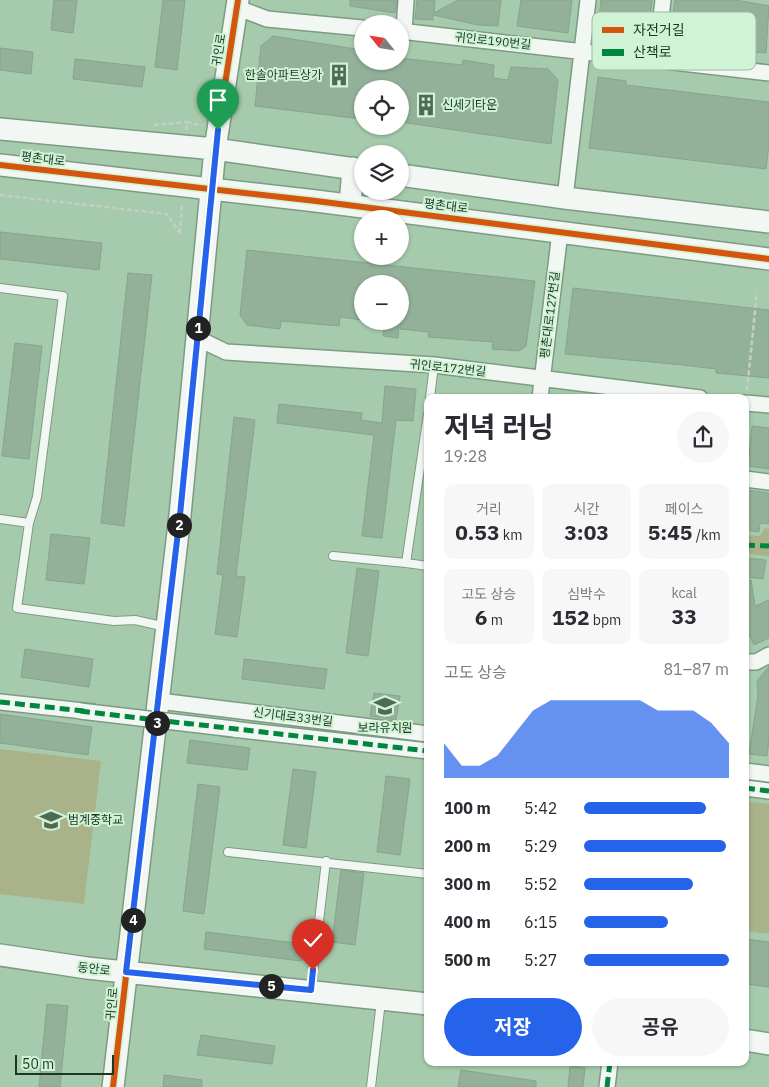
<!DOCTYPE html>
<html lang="ko">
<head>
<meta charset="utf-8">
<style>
	body { margin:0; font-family:"IBM Plex Sans","Noto Sans KR",sans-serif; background:#f7f7f7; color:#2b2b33; height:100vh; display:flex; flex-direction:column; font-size:19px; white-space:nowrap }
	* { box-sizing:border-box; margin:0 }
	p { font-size:16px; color:#7c7c81 }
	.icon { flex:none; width:28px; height:28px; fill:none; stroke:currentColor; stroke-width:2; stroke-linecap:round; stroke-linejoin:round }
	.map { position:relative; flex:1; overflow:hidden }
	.sheet { position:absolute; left:424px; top:394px; width:325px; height:672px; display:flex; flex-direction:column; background:#fff; border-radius:10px; box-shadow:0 1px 4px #0004 }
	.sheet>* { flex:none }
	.needle { width:32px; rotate:300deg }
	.controls { position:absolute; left:354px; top:15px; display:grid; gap:10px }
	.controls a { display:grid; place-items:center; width:55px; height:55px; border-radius:50%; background:#fff; box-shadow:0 1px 4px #0004; font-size:25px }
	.scale { position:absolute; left:15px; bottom:12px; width:99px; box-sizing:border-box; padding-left:5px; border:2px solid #1c3722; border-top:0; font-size:14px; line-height:18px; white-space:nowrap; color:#1c3722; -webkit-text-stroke:4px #d0f2d5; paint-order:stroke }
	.pin { position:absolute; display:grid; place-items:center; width:42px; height:42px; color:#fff; margin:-51px -21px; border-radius:50% 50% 50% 0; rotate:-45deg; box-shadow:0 0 5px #0007 }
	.pin .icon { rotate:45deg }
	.km { position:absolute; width:25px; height:25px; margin:-12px; border-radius:50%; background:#222; color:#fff; font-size:14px; line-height:25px; text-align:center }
	.round { display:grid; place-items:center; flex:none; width:52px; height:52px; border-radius:26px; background:#f7f7f7 }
	.head { display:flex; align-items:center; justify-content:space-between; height:85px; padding:0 20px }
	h1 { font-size:28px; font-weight:700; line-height:38px }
	.metrics { display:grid; grid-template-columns:repeat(3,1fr); gap:8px; height:85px; padding:5px 20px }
	.metrics div { display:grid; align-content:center; border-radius:10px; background:#f7f7f7; text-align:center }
	.metrics b { font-size:21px; font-weight:700 }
	.metrics small { font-size:14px; font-weight:400 }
	.metrics p { font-size:14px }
	.chart { height:140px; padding:10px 20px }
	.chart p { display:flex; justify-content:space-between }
	.chart svg { width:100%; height:90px; margin-top:5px; fill:#2563eb; opacity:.7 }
	.cta { display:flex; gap:10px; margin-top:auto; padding:10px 20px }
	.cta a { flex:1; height:58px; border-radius:30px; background:#2563eb; color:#fff; font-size:20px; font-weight:700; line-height:58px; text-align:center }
	.cta a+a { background:#f7f7f7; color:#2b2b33 }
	ul { padding:0 20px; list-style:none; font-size:16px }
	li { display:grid; grid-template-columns:80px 60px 1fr; align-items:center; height:38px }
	li i { height:12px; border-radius:6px; background:#2563eb }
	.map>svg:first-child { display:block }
	.green { fill:#aab289 }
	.building { fill:#93b199; stroke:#87a48d }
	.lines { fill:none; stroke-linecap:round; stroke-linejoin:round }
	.lane-casing { stroke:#7d9b83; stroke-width:10 }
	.street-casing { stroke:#7d9b83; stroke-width:18 }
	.secondary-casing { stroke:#7d9b83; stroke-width:24 }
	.path { stroke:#c3cec5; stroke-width:2.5; stroke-dasharray:5 2.5; stroke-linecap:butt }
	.lane { stroke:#f2f7f3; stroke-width:8 }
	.street { stroke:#f2f7f3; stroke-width:15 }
	.secondary { stroke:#f2f7f3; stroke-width:21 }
	.street-bridge-casing { stroke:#7d9b83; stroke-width:18; stroke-linecap:butt }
	.street-bridge { stroke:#f2f7f3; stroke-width:15 }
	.quiet { stroke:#00873e; stroke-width:5; stroke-dasharray:10 5; stroke-linecap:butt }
	.cycleway-casing { stroke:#d0f2d5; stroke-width:9 }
	.cycleway { stroke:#d4560e; stroke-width:6 }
	.route-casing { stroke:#fff; stroke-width:10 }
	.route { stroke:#2563eb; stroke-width:6 }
	.labels { text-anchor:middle; stroke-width:4; stroke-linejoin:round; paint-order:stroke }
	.street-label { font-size:12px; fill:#1c3722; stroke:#d0f2d5 }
	.poi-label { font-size:12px; fill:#1c3722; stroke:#d0f2d5; text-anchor:start }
	.key { fill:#d0f2d5; stroke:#9aba9f; stroke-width:1 }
	.key-label { font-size:14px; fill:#1c3722 }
</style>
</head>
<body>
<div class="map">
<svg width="769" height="1087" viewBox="0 0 769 1087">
	<rect width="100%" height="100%" fill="#a5cbac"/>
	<path class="green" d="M765,528L769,529V556L745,554V535L760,536Z
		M0,749L101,761L84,904L0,894Z
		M745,801L769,804V934L745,931Z"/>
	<path class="building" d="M54,0H77L73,33L51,30Z
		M163,0H185L177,70L155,67Z
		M350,0H397L395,13L350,6Z
		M417,0H435L434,13L458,0H501L498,26L478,25L433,15V20L415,19Z
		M521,0H572L568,33L517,26Z
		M601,0H652L648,38L640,42L597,37Z
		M675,0H736L769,6L766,53L694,48L695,40L669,37Z
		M273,36L362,50V61H400V58L462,65L463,60L494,65L493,78L508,80L511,67L548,69L558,80L551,144L400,122V89H362L361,119L255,106L261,46Z
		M0,48L33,52L31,74L0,70Z
		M75,59L145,67L142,87L73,79Z
		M598,77L626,81V85L769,102V143L766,169L589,148Z
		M0,232L102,243L99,270L0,259Z
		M247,250L535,281L526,346L519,351L492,349L493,342L428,337L429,332L400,329V284H362V320L340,317L339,326L281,321L280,329L247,325L240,315Z
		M128,273L152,275L124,526L101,523Z
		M573,288L769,310V378L716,373V369L683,365L565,354Z
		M385,321H399L398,338L383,336Z
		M15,343L42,346L29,459L2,456Z
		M385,386L416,389L413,421L396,420L382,538L362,536L374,435L277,423L279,404L362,413L361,420L382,423Z
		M234,417L255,420L236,576L245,577L237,637L215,634L223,575L217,574Z
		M752,426L769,428V469L748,466Z
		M747,490L769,493V524L760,523L759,532L745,530Z
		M51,534L90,538L84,584L46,580Z
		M745,558L766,560L763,579L745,577Z
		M357,568L379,571L368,656L346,653Z
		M751,580L755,606L769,600V638L754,645L745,626V581Z
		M25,649L93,659L89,687L21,677Z
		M244,659L327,669L324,689L242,679Z
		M769,666V740L767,756L749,754L758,695L757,681Z
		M374,693L400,696L396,720L370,716Z
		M0,714L92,727L88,755L0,743Z
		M190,740L250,748L247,770L187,763Z
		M293,769L316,772L306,848L283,845Z
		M386,776L410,779L400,855L377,852Z
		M198,784L220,787L204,914L183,911Z
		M341,870L364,873L355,945L332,942Z
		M206,932L304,944L301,961L204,949Z
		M745,939L769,942V987L745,984Z
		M47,1004L68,1006L60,1087H39Z
		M201,1035L275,1046L272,1064L197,1055Z
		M570,1066L585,1068L583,1087H568Z
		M461,1070L536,1081V1087H458Z
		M164,1075L202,1080V1087H163Z"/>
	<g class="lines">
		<g class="lane-casing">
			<path id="lane" d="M0,288L63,296L37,497L29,523L17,608L114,621L135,620L166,627
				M430,398L434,365
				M0,519L29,523
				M333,556L406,563L428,414
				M406,563L428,566
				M228,852L428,874
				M311,990L326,861
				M371,1087L381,1001"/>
		</g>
		<g class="street-casing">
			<path id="street" d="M238,8L267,19L362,28
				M400,31L769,73
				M404,31L406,0
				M656,60L663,0
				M565,198L588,0
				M197,338L226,352L434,365L700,398
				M540,398L560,232
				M745,403L769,405
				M745,479L769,482
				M745,662H756L769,655
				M159,701L428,734
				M0,702L93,712
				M223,728L428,751
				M745,771L769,774
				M745,788L769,791
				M607,1087L610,1062"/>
		</g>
		<g class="secondary-casing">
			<path id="secondary" d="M0,129L215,149L362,170
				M0,165L316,201L769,259
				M400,175L565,198L769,222
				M350,205L353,168
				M0,955L87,968L428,1004
				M745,1040L769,1044
				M113,1087L180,515L215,149L238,0"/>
		</g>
		<path class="path" d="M154,125L187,122
			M186,130L187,122L203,126
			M0,195L167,214L180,234
			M180,233L182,203
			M747,390L757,292"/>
		<use href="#lane" class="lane"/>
		<use href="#street" class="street"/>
		<use href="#secondary" class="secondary"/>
		<g class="street-bridge-casing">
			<path id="street-bridge" d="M80,711L234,729"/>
		</g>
		<use href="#street-bridge" class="street-bridge"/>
		<path class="quiet" d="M745,545L769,546
			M0,702L84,711
			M80,711L190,724
			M184,723L428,751
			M745,788L769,791
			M607,1087L610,1062"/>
		<g class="cycleway-casing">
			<path id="cycleway" d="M0,165L316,201L769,259
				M113,1087L180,515L215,149L238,0"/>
		</g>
		<use href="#cycleway" class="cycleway"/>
	</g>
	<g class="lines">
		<g class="route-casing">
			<path id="route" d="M218,130L180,515L126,972L311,990L313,970"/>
		</g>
		<use href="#route" class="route"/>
	</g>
	<defs>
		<g id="building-bare" transform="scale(1.725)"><path d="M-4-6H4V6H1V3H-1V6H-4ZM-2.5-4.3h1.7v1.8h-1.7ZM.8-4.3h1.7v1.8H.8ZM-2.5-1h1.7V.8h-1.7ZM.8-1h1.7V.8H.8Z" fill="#4c6b52" stroke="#d0f2d5" stroke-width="2.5" paint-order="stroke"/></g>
		<g id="school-bare" transform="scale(1.725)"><path d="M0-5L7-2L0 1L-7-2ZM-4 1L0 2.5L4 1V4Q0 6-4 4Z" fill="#4c6b52" stroke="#d0f2d5" stroke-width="2.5" paint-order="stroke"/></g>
	</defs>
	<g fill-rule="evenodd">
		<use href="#building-bare" x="339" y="75"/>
		<use href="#building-bare" x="426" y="105"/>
		<use href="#school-bare" x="385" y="706"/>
		<use href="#school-bare" x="51" y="820"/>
	</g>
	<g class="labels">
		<g class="street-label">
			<text transform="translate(493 41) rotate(6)" y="4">귀인로190번길</text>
			<text transform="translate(219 50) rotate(-81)" y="4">귀인로</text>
			<text transform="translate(43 159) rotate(7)" y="4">평촌대로</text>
			<text transform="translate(446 206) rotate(7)" y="4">평촌대로</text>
			<text transform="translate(550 315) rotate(-83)" y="4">평촌대로127번길</text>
			<text transform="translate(448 368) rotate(6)" y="4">귀인로172번길</text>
			<text transform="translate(293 717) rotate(7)" y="4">신기대로33번길</text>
			<text transform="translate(94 969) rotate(7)" y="4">동안로</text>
			<text transform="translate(112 1004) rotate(-84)" y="4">귀인로</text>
		</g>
		<g class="poi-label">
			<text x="322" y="79" text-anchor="end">한솔아파트상가</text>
			<text x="442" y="109">신세기타운</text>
			<text x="385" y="732" text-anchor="middle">보라유치원</text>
			<text x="68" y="824">범계중학교</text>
		</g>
	</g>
	<rect x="592" y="12" width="164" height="58" rx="8" class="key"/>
	<rect x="602" y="27" width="22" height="6" fill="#d4560e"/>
	<rect x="602" y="49" width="22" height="7" fill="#00873e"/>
	<g class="key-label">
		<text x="633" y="35">자전거길</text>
		<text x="633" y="57">산책로</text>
	</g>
</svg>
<div class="controls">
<a><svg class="needle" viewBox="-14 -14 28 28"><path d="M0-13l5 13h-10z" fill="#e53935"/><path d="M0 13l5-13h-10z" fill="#7c7c81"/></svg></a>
<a><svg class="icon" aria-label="locate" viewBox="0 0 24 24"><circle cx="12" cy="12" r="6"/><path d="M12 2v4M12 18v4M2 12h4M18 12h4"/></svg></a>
<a><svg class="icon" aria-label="layers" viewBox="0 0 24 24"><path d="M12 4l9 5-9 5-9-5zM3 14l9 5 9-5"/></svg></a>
<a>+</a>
<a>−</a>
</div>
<div class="scale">50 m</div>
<div class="pin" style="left:218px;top:130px;background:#1e9e55"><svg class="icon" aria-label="arrive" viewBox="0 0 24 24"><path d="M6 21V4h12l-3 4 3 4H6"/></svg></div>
<div class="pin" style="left:313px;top:970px;background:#d93025"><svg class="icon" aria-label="check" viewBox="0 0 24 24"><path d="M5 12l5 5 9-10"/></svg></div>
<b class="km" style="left:198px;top:328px">1</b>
<b class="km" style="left:179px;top:525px">2</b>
<b class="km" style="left:157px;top:723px">3</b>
<b class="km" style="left:133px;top:920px">4</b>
<b class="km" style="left:271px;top:986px">5</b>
<section class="sheet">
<div class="head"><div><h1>저녁 러닝</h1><p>19:28</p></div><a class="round"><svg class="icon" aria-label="share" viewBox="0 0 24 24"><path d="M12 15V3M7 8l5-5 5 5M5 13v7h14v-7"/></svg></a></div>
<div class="metrics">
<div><p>거리</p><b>0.53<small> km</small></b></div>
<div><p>시간</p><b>3:03</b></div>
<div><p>페이스</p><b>5:45<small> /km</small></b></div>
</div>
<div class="metrics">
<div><p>고도 상승</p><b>6<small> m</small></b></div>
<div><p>심박수</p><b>152<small> bpm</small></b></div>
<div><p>kcal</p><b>33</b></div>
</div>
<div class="chart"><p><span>고도 상승</span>81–87 m</p>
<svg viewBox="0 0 160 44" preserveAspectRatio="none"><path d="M0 44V27L10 38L20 38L30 33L40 22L50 11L60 6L70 6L80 6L90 6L100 6L110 6L120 11L130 11L140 11L150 17L160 27V44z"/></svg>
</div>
<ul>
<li><b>100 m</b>5:42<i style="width:84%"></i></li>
<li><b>200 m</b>5:29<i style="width:98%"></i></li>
<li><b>300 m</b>5:52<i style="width:75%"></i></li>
<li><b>400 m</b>6:15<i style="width:58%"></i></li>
<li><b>500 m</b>5:27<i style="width:100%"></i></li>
</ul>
<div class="cta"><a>저장</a><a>공유</a></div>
</section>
</div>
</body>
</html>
